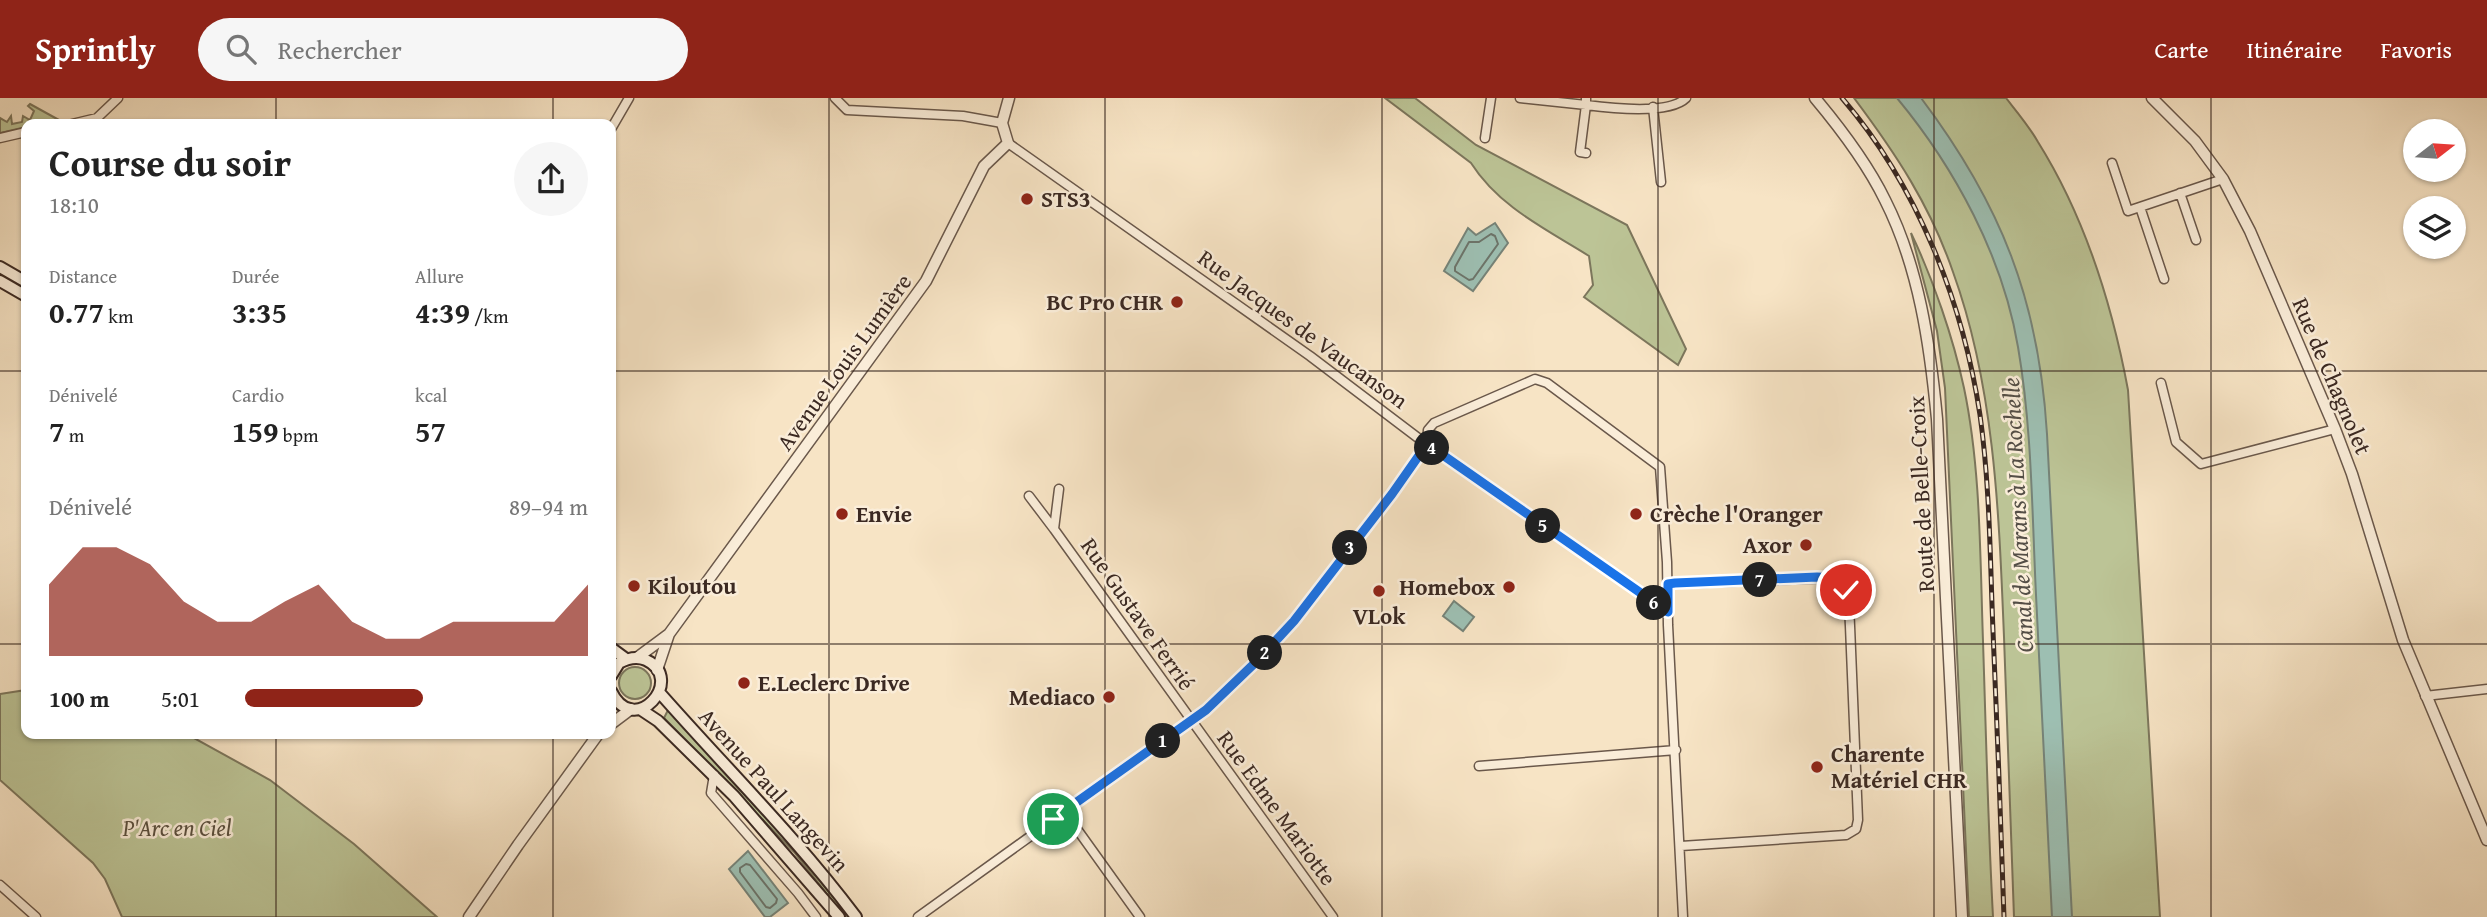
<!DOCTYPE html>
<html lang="fr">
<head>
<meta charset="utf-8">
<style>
	body { margin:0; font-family:"Gentium Book Plus",serif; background:#f6f6f6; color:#222; height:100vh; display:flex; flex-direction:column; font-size:26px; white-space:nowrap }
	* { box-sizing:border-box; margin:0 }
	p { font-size:23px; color:#767676 }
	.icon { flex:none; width:38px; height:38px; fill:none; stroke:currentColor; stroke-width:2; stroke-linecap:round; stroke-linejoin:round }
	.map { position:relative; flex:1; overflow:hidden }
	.details { position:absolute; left:21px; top:21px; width:595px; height:620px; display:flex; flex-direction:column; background:#fff; border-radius:14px; box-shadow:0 2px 5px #0004 }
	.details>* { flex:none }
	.needle { width:46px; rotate:73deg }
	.fabs { position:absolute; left:2403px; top:21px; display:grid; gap:14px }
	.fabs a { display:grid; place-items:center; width:63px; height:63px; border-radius:50%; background:#fff; box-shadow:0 2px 5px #0004; font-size:35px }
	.pin { position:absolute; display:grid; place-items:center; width:60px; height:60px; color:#fff; margin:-30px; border:4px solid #fff; border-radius:50%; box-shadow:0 2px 7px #0007 }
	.km { position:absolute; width:35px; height:35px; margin:-18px; border-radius:50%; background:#222; color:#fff; font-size:19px; line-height:35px; text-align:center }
	.round { display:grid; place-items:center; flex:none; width:74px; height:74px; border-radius:37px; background:#f6f6f6 }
	.headline { display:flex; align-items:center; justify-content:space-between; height:119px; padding:0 28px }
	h1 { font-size:38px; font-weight:700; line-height:52px }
	.stats { display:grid; grid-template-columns:repeat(3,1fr); gap:10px; height:119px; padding:7px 28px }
	.stats div { display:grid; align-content:center }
	.stats b { font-size:30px; font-weight:700 }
	.stats small { font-size:19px; font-weight:400 }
	.stats p { font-size:19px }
	.chart { height:196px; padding:14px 28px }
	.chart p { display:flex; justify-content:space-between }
	.chart svg { width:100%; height:126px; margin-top:7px; fill:#8f2418; opacity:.7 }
	ul { padding:0 28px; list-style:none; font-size:23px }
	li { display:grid; grid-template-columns:112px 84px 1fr; align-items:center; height:52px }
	li i { height:18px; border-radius:9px; background:#8f2418 }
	header { display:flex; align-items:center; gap:42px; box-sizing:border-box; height:98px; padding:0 35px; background:#8f2418; color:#fff }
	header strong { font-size:33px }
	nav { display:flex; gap:38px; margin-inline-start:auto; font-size:24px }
	.search { width:490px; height:63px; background:#f6f6f6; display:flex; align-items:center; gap:18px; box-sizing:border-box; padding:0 24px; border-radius:38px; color:#767676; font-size:26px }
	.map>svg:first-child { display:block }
	.green { fill:#bcc496; stroke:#7c765c; stroke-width:2 }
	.water { fill:#9dbfb2; stroke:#768378; stroke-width:2 }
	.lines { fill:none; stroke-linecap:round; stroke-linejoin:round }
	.shore { stroke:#6c746a; stroke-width:2 }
	.minor-casing { stroke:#6a584b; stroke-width:11 }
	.tertiary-casing { stroke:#6a584b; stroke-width:13 }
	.secondary-casing { stroke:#3b2922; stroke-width:14 }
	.minor { stroke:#faedd9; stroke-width:8 }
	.tertiary { stroke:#faedd9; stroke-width:10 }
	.secondary { stroke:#faedd9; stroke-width:10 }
	.rail-casing { stroke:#3b2922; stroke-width:5 }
	.rail { stroke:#faedd9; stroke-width:2.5; stroke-dasharray:8; stroke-linecap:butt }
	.route-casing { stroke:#fff; stroke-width:14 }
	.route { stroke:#1a73e8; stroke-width:9 }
	.grid { fill:none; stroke:#3b2922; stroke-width:2; stroke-opacity:0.55 }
	.poi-dot { fill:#8f2418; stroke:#faedd9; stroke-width:2.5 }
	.labels { text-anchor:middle; stroke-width:5; stroke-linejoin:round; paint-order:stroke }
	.poi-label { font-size:23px; font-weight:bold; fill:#3b2922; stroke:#faedd9; text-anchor:start }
	.street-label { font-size:23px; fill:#3b2922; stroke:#faedd9 }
	.park-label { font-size:23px; font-style:italic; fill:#5b503f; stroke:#faedd9 }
	.water-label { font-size:24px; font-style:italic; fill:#544e46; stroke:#faedd9 }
</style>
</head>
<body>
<header>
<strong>Sprintly</strong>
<div class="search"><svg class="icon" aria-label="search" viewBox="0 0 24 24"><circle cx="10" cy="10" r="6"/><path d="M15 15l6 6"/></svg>Rechercher</div>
<nav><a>Carte</a><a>Itinéraire</a><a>Favoris</a></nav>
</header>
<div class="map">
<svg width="2487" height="819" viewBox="0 0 2487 819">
	<rect width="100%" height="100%" fill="#f7e4c5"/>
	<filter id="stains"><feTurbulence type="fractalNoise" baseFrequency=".00286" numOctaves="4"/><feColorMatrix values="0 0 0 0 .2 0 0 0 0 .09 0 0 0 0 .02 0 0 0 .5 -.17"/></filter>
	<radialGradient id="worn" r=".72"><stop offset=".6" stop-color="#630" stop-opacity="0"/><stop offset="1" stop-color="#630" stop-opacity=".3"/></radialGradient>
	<path class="green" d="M1385,0H1415L1476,47L1627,127L1686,251L1678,267L1584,199L1593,187L1589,158C1546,131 1499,109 1471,65Z
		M1854,0H2006C2017,14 2029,28 2038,44C2085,119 2112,206 2128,292L2160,819H2014C2011,726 2007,632 2004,539C1999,417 1995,290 1953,174C1930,107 1896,56 1854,0Z
		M30,6L59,22L26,26V29L0,35V20L7,24L11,18L12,26L22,24L23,18L30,22L34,13L28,8Z
		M1911,135C1933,181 1953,239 1964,290C1981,371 1980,460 1983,543C1986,635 1988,727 1993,819H1969L1945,290L1937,233Z
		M619 585a16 16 0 1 1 32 0a16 16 0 1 1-32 0Z
		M26,592V635H185L270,682L354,746L437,819H122L105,781L93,765L0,682V596Z
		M668,612L711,659L748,692L852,819H845L794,754L664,620Z"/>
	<path class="water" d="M1897,0H1921C2001,106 2039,202 2047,336L2072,819H2052C2047,712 2041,604 2036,497C2032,415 2032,330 2018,249C2003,159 1955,70 1897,0Z
		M1495,125L1508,145L1473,193L1444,173L1468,130L1476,137Z
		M1454,503L1474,519L1463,533L1443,518Z
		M748,753L788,805L770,819H765L729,771Z"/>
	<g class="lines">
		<path class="shore" d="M1491,136L1495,138L1498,146L1473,181L1469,182L1455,173V169L1469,144H1479Z
			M746,766L750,767L777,801L776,805L770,810L766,809L740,774V770Z"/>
		<g class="minor-casing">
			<path id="minor" d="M835,0L847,12L963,18L1002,25
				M1520,0L1586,7L1580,54L1586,55
				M1586,0V7C1609,10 1669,17 1686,0
				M1653,9L1661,84
				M72,26L97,20L118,0
				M611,31L629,0
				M0,40L26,34
				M1485,40L1491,0
				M1008,45L1310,258L1434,352L1668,514
				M2112,65L2128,113L2223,81
				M2180,95L2196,142
				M2140,109L2164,181
				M2161,285L2176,344L2201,366L2335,331
				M1427,346L1428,332L1434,325L1535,281L1547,285L1660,369L1667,464L1668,527L1683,819
				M1059,391L1054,431L1333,819
				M1029,398L1054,431
				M1668,486L1836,480C1850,494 1849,509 1850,528L1858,722L1856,731L1846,737L1681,748
				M2425,598L2487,591
				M1479,668L1676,652
				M714,677L711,695L798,795L816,819
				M1064,713L1140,819
				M0,787L36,819
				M918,819L1206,612L1258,562L1294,523L1392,396L1427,346"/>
		</g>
		<g class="tertiary-casing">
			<path id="tertiary" d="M1815,0C1841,31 1867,65 1885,102C1919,169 1930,247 1937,321L1962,819
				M2152,0L2195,43L2223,81L2250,133L2335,331L2352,376L2403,542L2487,742
				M638,559L669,536
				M657,572L669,536L926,183L984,68L1008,45L1002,25L1009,0
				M611,626L631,611
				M469,819L518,747L599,635"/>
		</g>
		<g class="secondary-casing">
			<path id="secondary" d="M0,169L26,184
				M0,183L26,198
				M611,550L626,561
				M611,578L619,565C628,560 637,558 646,562C687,581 634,642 611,593
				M659,594C725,669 796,739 856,819
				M640,611L658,623L734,698L839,819"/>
		</g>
		<use href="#minor" class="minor"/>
		<use href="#tertiary" class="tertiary"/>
		<use href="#secondary" class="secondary"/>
		<g class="rail-casing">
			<path id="rail" d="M1842,0C1917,87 1963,204 1980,317C1990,388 1990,461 1993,533C1997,628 2001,724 2004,819"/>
		</g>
		<use href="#rail" class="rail"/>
	</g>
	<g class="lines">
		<g class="route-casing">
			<path id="route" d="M1053,721L1206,612L1258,562L1294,523L1392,396L1427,346L1668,514V486L1675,485L1817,479L1836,480L1846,492"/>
		</g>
		<use href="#route" class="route"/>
	</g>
	<path class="grid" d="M276,0V26M553,0V26M829,0V819M1105,0V819M1382,0V819M1658,0V819M1934,0V819M2211,0V819M0,273H26M611,273H2487M0,546H26M611,546H2487M276,635V819M553,635V819"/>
	<g class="poi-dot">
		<circle cx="1027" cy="101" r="7"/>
		<circle cx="1177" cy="204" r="7"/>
		<circle cx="842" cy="416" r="7"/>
		<circle cx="1636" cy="416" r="7"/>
		<circle cx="1806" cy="447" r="7"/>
		<circle cx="634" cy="488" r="7"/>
		<circle cx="1509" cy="489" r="7"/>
		<circle cx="1379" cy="493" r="7"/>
		<circle cx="744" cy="585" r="7"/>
		<circle cx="1109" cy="599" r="7"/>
		<circle cx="1817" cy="669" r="7"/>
	</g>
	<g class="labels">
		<g class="poi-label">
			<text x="1041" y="109">STS3</text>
			<text x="1163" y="212" text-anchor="end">BC Pro CHR</text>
			<text x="856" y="424">Envie</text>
			<text x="1650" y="424">Crèche l'Oranger</text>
			<text x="1792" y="455" text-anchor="end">Axor</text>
			<text x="648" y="496">Kiloutou</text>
			<text x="1495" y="497" text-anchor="end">Homebox</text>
			<text x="1379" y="526" text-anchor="middle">VLok</text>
			<text x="758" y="593">E.Leclerc Drive</text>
			<text x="1095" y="607" text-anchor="end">Mediaco</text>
			<text x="1831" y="664">Charente<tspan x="1831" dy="26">Matériel CHR</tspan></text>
		</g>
		<g class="street-label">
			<text transform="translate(1303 231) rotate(36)" y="8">Rue Jacques de Vaucanson</text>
			<text transform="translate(844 264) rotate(-54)" y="8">Avenue Louis Lumière</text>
			<text transform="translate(2332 278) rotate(67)" y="8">Rue de Chagnolet</text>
			<text transform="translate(1921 396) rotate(-93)" y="8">Route de Belle-Croix</text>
			<text transform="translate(1138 516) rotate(55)" y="8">Rue Gustave Ferrié</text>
			<text transform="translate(774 692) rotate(48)" y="8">Avenue Paul Langevin</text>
			<text transform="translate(1277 710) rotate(54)" y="8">Rue Edme Mariotte</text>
		</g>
		<g class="park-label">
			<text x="177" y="738">P'Arc en Ciel</text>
		</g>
		<g class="water-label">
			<text transform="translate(2018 417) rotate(-93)" y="8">Canal de Marans à La Rochelle</text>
		</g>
	</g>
	<rect width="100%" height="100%" filter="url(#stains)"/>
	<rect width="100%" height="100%" fill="url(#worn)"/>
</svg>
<div class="fabs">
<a><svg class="needle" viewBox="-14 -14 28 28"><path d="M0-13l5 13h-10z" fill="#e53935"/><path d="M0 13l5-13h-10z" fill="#767676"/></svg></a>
<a><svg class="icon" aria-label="layers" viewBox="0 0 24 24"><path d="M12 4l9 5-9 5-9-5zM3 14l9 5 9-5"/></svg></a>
</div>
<div class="pin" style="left:1053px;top:721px;background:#1e9e55"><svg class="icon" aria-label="arrive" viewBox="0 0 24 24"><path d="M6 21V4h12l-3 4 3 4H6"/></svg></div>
<div class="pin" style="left:1846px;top:492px;background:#d93025"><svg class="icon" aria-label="check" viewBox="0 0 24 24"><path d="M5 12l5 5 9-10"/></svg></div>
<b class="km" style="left:1163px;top:643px">1</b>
<b class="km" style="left:1265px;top:555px">2</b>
<b class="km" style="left:1350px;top:450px">3</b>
<b class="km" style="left:1432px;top:350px">4</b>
<b class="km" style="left:1543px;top:428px">5</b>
<b class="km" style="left:1654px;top:505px">6</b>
<b class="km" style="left:1760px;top:482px">7</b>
<section class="details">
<div class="headline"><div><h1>Course du soir</h1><p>18:10</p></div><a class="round"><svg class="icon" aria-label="share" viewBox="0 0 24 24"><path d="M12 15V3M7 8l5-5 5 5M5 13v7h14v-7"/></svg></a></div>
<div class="stats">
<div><p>Distance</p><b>0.77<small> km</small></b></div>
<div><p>Durée</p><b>3:35</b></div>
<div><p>Allure</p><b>4:39<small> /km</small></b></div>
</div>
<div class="stats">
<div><p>Dénivelé</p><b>7<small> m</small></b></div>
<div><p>Cardio</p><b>159<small> bpm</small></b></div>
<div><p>kcal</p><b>57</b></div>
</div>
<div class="chart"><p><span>Dénivelé</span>89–94 m</p>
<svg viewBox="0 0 160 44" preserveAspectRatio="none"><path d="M0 44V19L10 6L20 6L30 12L40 25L50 32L60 32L70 25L80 19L90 32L100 38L110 38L120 32L130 32L140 32L150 32L160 19V44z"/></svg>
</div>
<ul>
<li><b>100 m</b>5:01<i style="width:52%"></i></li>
</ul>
</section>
</div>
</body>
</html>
